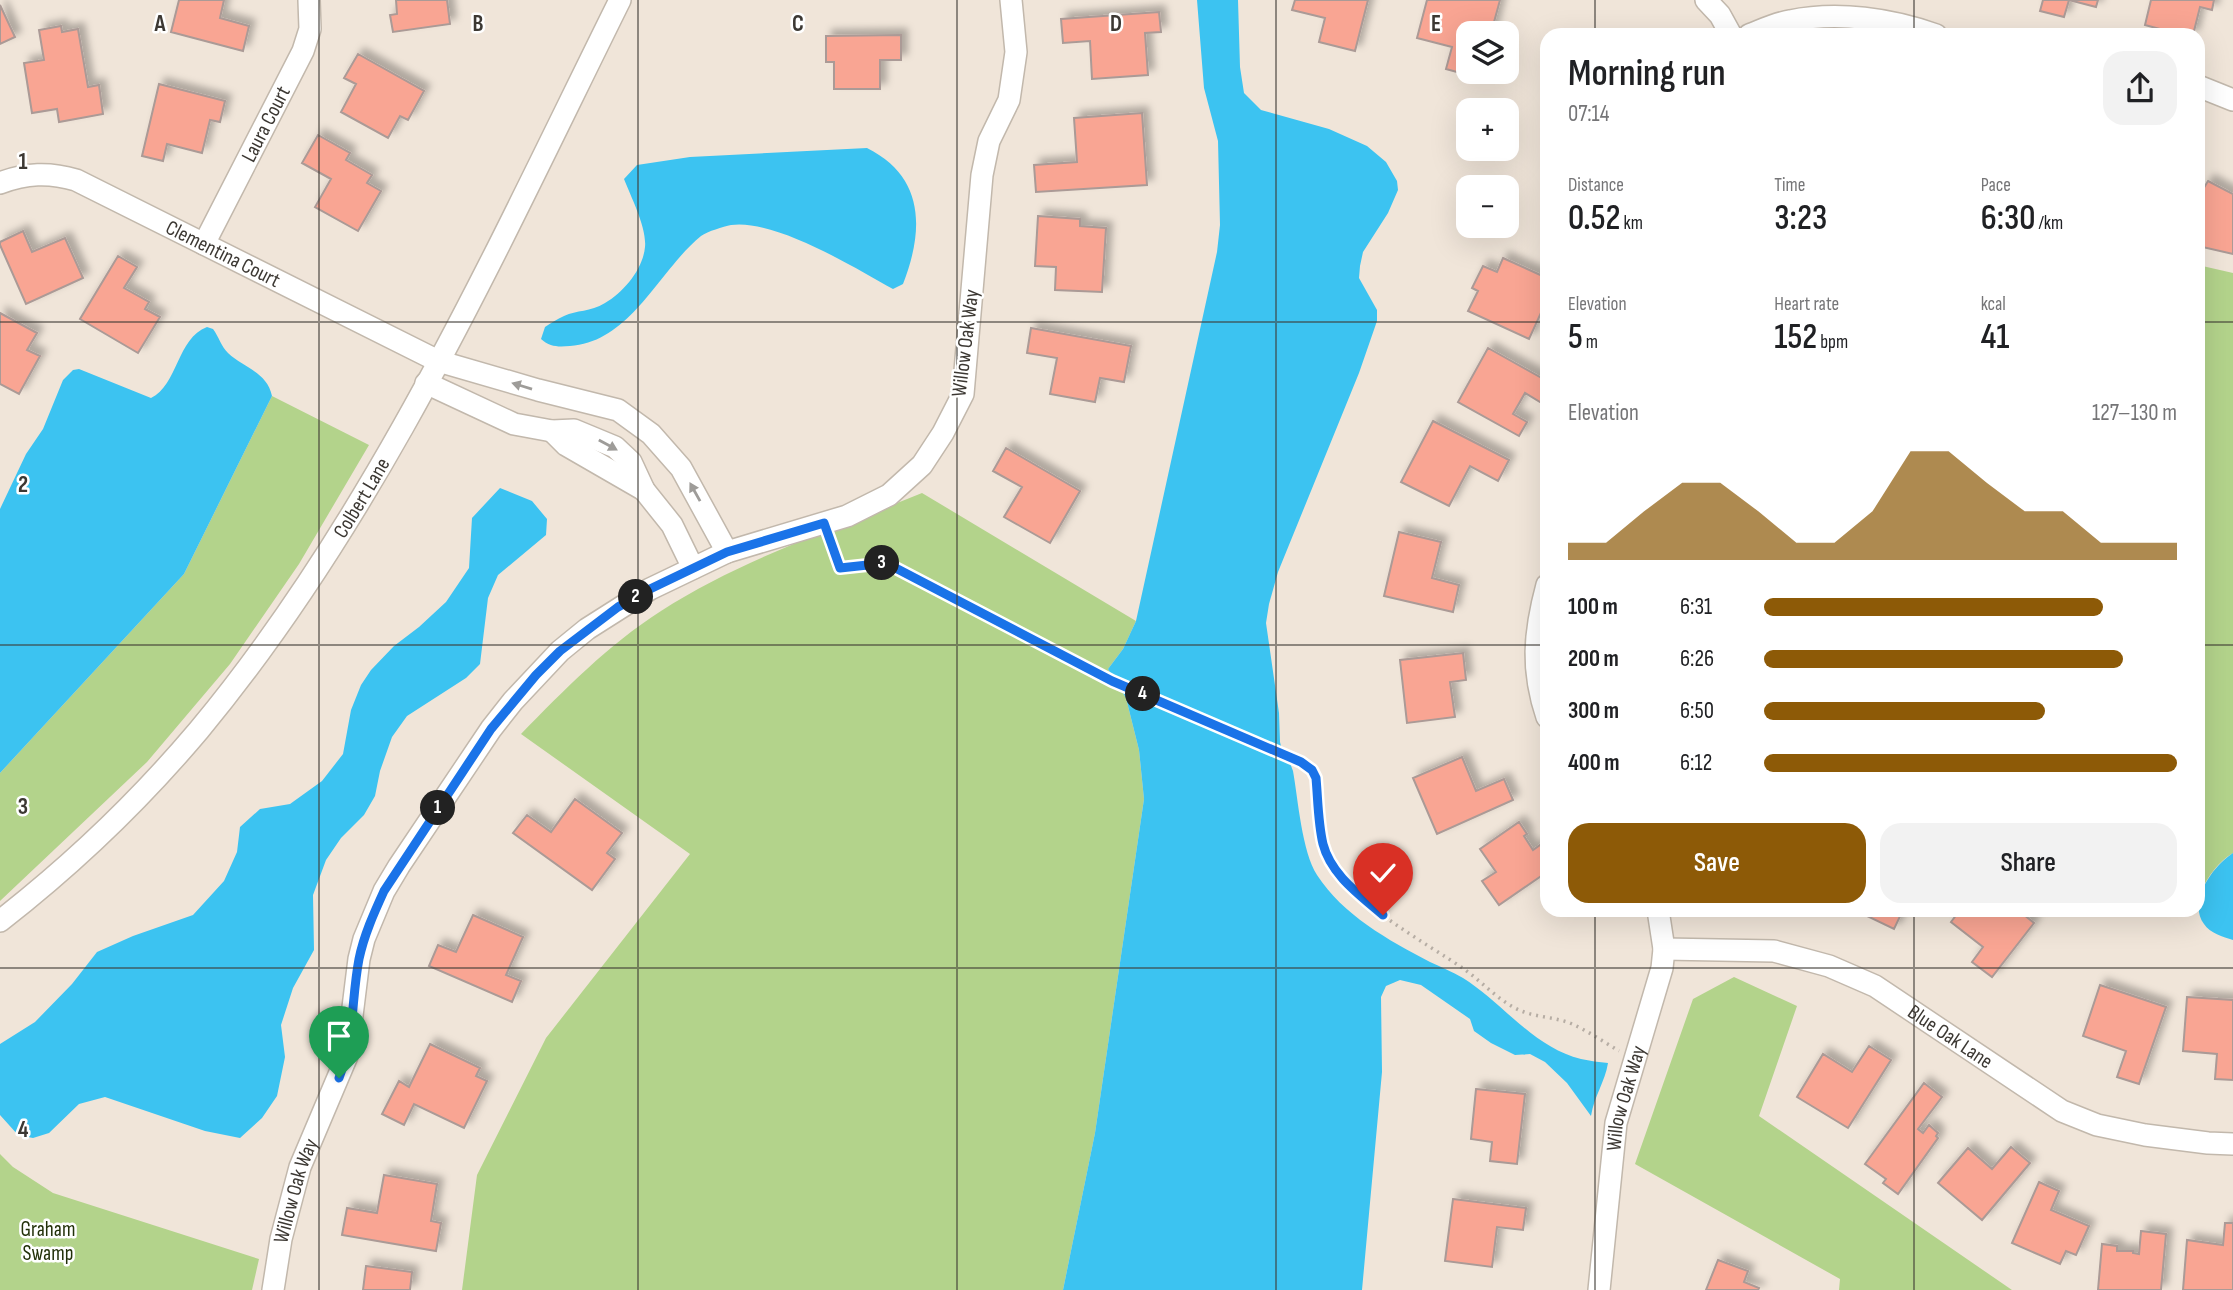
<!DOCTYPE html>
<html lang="en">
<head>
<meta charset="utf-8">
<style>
	body { margin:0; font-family:"Sofia Sans Condensed",sans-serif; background:#f2f2f2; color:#202124; height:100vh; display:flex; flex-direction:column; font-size:26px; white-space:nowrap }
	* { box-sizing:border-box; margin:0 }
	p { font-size:23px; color:#757577 }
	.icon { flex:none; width:38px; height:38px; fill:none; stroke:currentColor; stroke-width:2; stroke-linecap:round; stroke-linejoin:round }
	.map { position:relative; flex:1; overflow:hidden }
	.sheet { position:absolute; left:1540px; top:28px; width:665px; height:889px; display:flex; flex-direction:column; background:#fff; border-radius:21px; box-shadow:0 7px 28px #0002 }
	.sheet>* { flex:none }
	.tools { position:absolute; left:1456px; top:21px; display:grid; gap:14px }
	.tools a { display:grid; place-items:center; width:63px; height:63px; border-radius:14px; background:#fff; box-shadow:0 7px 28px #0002; font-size:35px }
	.pin { position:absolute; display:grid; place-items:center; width:60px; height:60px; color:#fff; margin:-72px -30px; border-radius:50% 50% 50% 0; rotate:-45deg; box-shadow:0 0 7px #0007 }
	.pin .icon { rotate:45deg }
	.km { position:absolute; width:35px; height:35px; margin:-18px; border-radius:50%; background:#222; color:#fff; font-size:19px; line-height:35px; text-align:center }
	.round { display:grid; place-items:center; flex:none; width:74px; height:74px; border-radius:21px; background:#f2f2f2 }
	.headline { display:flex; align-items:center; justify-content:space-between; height:119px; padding:0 28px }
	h1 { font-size:38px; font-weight:600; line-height:52px }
	.stats { display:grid; grid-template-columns:repeat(3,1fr); gap:10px; height:119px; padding:7px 28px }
	.stats div { display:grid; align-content:center }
	.stats b { font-size:35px; font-weight:600 }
	.stats small { font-size:19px; font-weight:400 }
	.stats p { font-size:19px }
	.chart { height:196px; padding:14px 28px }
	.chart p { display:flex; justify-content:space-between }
	.chart svg { width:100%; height:126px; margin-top:7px; fill:#8d5a07; opacity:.7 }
	.button { display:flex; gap:14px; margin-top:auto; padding:14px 28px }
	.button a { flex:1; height:80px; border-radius:21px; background:#8d5a07; color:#fff; font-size:28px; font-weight:600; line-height:80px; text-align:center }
	.button a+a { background:#f2f2f2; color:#202124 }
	ul { padding:0 28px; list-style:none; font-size:23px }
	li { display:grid; grid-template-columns:112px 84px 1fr; align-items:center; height:52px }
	li i { height:18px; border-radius:9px; background:#8d5a07 }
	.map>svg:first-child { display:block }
	.green { fill:#b3d38b }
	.water { fill:#3cc3f1 }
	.building { fill:#f9a593; stroke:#ab9a96; stroke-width:2; filter:url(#shadow) }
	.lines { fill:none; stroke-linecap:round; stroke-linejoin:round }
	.minor-casing { stroke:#c2b8ac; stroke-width:24 }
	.path { stroke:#b6ada4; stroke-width:3.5; stroke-dasharray:2 5; stroke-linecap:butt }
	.minor { stroke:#fff; stroke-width:21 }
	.oneway { fill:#9e9c99 }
	.route-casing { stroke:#fff; stroke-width:14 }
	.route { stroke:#1a73e8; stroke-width:9 }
	.grid { fill:none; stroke:#3c3833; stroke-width:2; stroke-opacity:0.55 }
	.labels { text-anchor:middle; stroke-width:5; stroke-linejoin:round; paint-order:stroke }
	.street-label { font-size:21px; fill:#3c3833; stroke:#fff }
	.park-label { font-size:21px; fill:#223009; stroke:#fff }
	.grid-label { font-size:23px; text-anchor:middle; font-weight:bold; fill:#3c3833; stroke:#fff; stroke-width:5; stroke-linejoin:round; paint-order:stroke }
</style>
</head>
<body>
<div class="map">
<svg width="2233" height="1290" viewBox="0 0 2233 1290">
	<defs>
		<filter id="shadow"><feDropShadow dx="6" dy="-6" stdDeviation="3.5" flood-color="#0004"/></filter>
	</defs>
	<rect width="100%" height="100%" fill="#f0e5d9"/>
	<path class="green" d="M2198,265L2233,273V853C2218,862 2209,875 2201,891L2198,889Z
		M272,396L369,445L299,564L230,664L147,762L0,901V773L184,574Z
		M922,493L1136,621L1123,649L1108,669L1126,698L1139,750L1144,799L1095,1133L1063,1290H462L477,1175L546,1038L690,854L521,734C565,689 608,645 661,611C741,559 835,529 922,493Z
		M1734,977L1797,1006L1759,1116L2012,1290H1839L1840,1279L1635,1164L1693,999Z
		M0,1154L13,1167L53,1193L259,1259L252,1290H0Z"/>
	<path class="water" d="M1197,0H1238L1240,67L1244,93L1261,110L1329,129L1367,146L1386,162L1397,181L1398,190L1388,213L1363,252L1360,266L1359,278L1377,310V321L1359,373L1278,572L1269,604L1266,623L1279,713L1280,742L1284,758L1290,763L1293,771C1298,799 1302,852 1317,875C1343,915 1388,940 1430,962C1441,967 1453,972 1463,978C1503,1003 1534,1048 1581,1059C1590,1061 1599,1062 1608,1063C1605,1082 1594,1096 1591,1116L1567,1083L1545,1062L1530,1054L1515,1055L1491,1043L1474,1031L1470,1019L1421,985L1400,980L1386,986L1381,997L1382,1072L1362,1290H1063L1095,1133L1144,799L1139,750L1126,698L1108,669L1123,649L1136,621L1217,252L1220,225L1218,141L1204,88Z
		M867,148C925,177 924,230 903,284L893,289C853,267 776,219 731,225C723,227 708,231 701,236C659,270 631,342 570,346C558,347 550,347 541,339L545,327C551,323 557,319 564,316C577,310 590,312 605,303C624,292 643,269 645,247C647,228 631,197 624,179L637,165L690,157Z
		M207,327L213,329C219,337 221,346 228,353C244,368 267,372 272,396L184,574L0,773V509L26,454L43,429L63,380L73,370L79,369L151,398C178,385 177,338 207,327Z
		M500,488L532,501L547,519L546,535L498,575L488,598L480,664L466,678L407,716L392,737L380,771L375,796L364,815L341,838L326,860L313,895L314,950L293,988L281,1025L285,1057L277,1096L262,1118L240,1138L205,1131L105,1097L79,1104L49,1133L33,1138L18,1135L0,1115V1044L35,1022L72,984L97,952L133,936L193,915L224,881L237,852L240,827L260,809L290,804L322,781L343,754L351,710L361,685L371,670L394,646L419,627L446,602L469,568L472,518Z
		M2233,853V940C2223,937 2210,933 2204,924C2187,901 2214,865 2233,853Z"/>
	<path class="building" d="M179,0H224L220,18L249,26L243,51L171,32Z
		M396,0H447L450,24L393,32L390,15L397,14Z
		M1295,0H1368L1355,51L1319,42L1325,18L1292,10Z
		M1427,0H1500L1491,33H1468V72H1480L1479,78L1446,69L1452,47L1417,38Z
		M2043,0H2098L2096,7L2069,0L2064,17L2040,11Z
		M2151,0H2214L2212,10L2200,7L2193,35H2182L2145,25Z
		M0,5L15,37L0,44Z
		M1159,12L1161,32L1145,33L1148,75L1092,79L1090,41L1063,43L1061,19Z
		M61,26L62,32L78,29L88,87L99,85L103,114L59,122L57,109L32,113L24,63L44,60L39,30Z
		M901,35V60H880V89H834V62H826V36Z
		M358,54L424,91L408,120L400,116L388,138L341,112L356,84L344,78Z
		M159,84L225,101L220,122L210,120L202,153L167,144L163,161L142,156Z
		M1142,113L1147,185L1036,192L1034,165L1077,162L1074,118Z
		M318,135L350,153L346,160L372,175L367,183L381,191L358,231L315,207L331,179L302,163Z
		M2208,181L2233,194V254L2198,246V210L2202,191Z
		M1038,216L1080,219V226L1106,228L1102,292L1055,290L1056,267L1035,266Z
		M23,231L32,252L65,238L83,278L26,304L0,245V242Z
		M118,256L137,267L124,288L149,302L145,309L160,317L138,353L80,319Z
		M1503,258L1547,278V305L1545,304L1529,339L1468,311L1478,291L1472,288L1483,266L1497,272Z
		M0,313L37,333L27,350L40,356L19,394L0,384Z
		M1031,328L1131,346L1124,382L1100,378L1095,402L1050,394L1057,358L1027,353Z
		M1488,348L1547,381L1545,405L1525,393L1513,414L1527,422L1519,436L1458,402Z
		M1433,421L1509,460L1498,481L1470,466L1449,506L1401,482Z
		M1006,448L1080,491L1050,543L1004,517L1022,487L993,471Z
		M1399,532L1441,542L1432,578L1459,585L1453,612L1384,596Z
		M1463,653L1466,680L1450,682L1455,717L1407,723L1400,660Z
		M1462,757L1476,791L1504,779L1513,800L1437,834L1413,778Z
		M575,799L622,833L607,853L615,859L592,890L513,833L527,815L551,832Z
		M1519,822L1527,834L1524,836L1533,850L1547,840V872L1499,905L1482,881L1496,872L1480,849Z
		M1867,910H1903L1894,929L1865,915Z
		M1960,910H2018L2034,923L1992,977L1972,962L1983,947L1951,922Z
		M473,915L523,937L506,975L521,981L512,1002L429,966L438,945L456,952Z
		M2100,985L2166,1007L2139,1084L2117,1077L2126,1051L2083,1036Z
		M2187,997L2233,1000V1080L2215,1079L2217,1054L2183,1051Z
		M430,1044L480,1068L476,1076L487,1081L464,1128L414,1104L404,1125L382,1114L399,1081L409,1087Z
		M1869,1046L1891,1060L1848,1128L1797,1097L1823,1054L1852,1072Z
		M1924,1083L1942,1097L1918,1129L1923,1133L1929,1125L1938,1133L1936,1136L1938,1138L1898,1194L1883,1183L1886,1179L1865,1164Z
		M1476,1089L1525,1094L1517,1164L1490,1161L1492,1142L1471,1139Z
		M2011,1147L2030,1163L1982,1220L1938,1183L1968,1148L1992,1169Z
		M384,1175L437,1184L431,1221L441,1223L436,1251L342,1235L347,1208L377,1213Z
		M2039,1182L2059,1191L2051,1210L2089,1226L2076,1255L2066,1251L2060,1264L2012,1243Z
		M1453,1199L1526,1208L1523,1230L1497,1227L1492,1267L1445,1261Z
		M2225,1223H2233V1290H2183L2187,1240L2223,1245Z
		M2141,1231L2166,1234L2161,1290H2098L2102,1244L2117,1246V1251H2133V1253L2139,1254Z
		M1718,1260L1748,1271L1744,1282L1759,1288L1758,1290H1706Z
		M366,1266L412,1272L410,1290H363Z"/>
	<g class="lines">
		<g class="minor-casing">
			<g id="minor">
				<path d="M1706,0L1720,15L1731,35"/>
				<path d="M1749,35C1762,30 1776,23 1790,21C1838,11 1891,19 1936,35"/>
				<path d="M2198,86L2233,100"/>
				<path id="s1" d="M0,183C26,173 49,172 76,180L438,361L538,390L618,410L651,434L681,468L727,552"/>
				<path id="s2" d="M204,244L303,51L310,29L309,0"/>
				<path d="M426,383L514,424L552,431L574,430L615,447L631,462L644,490L672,525L693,568"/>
				<path d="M552,431L566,445L644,490"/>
				<path d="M1547,585C1534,633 1531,670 1547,717"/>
				<path id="s3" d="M0,921C72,865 140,800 199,730C377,516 497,248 620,0"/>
				<path id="s4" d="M1664,949L1774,951L1829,966L1875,986L2062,1111L2097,1125L2145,1135L2208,1143L2233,1144"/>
				<path id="s5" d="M273,1290L281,1239L300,1167L347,1056L359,959L364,939L384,891L399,866L491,729L513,701L560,651L587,629L650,589L727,552L847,516L889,495L922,465L943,433L963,394L982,175L989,141L1009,100L1016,52L1011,0"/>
				<path id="s6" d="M1599,1290L1616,1123L1662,968L1664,949L1658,910"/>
			</g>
		</g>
		<path class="path" d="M830,541L840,568L885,563L1112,681L1302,762L1312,770L1316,778C1319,805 1318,838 1331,862C1354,905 1425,942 1464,969C1482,982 1496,998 1515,1008C1533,1018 1554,1016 1572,1024C1588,1031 1604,1042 1619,1051"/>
		<use href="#minor" class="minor"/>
	</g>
	<defs><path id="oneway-solid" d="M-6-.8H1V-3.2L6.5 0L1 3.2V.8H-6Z" transform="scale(1.75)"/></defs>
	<g class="oneway">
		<use href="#oneway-solid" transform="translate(522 386) rotate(-163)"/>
		<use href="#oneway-solid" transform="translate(608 445) rotate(29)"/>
		<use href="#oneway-solid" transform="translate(695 492) rotate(-119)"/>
	</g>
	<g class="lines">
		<g class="route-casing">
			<path id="route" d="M339,1078C355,1036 351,1001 359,959C364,935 374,913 384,891L491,729L536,675L560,651L618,607L650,589L727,552L824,523L840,568L886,563L1112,681L1301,762L1312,770L1316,778C1318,800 1318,823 1323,844C1331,875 1360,895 1383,915"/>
		</g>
		<use href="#route" class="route"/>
	</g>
	<path class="grid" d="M319,0V1290M638,0V1290M957,0V1290M1276,0V1290M1595,0V35M1914,0V35M0,322H1547M2198,322H2233M0,645H1547M2198,645H2233M1595,910V1290M1914,910V1290M0,968H2233"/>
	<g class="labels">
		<g class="street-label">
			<text dy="7" stroke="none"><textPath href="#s2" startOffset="135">Laura Court</textPath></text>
			<text dy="7" stroke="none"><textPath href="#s1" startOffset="242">Clementina Court</textPath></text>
			<text transform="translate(965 343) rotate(-83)" y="7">Willow Oak Way</text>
			<text dy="7" stroke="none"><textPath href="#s3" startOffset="560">Colbert Lane</textPath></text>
			<text dy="7" stroke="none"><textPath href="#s4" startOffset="308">Blue Oak Lane</textPath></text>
			<text dy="7" stroke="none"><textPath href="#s6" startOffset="194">Willow Oak Way</textPath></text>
			<text dy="7" stroke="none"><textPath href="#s5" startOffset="102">Willow Oak Way</textPath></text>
		</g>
		<g class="park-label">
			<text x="48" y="1236">Graham<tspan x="48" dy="24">Swamp</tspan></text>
		</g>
	</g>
	<g class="grid-label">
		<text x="160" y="31">A</text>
		<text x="478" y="31">B</text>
		<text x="798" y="31">C</text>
		<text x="1116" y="31">D</text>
		<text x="1436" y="31">E</text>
		<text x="23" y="169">1</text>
		<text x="23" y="492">2</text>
		<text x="23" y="814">3</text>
		<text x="23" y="1137">4</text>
	</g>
</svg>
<div class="tools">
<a><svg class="icon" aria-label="layers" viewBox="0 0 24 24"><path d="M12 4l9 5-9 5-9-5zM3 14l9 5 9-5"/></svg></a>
<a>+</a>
<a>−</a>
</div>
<div class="pin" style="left:339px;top:1078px;background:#1e9e55"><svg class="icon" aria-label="arrive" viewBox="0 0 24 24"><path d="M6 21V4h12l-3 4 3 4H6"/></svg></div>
<div class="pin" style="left:1383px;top:915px;background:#d93025"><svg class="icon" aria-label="check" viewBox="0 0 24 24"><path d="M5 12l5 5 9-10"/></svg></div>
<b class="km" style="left:438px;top:808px">1</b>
<b class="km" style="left:636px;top:597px">2</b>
<b class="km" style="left:882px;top:563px">3</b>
<b class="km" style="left:1143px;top:694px">4</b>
<section class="sheet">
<div class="headline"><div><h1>Morning run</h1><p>07:14</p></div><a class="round"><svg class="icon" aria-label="share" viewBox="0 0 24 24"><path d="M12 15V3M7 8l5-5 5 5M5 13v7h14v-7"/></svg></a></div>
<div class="stats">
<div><p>Distance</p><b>0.52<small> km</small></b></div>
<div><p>Time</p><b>3:23</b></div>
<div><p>Pace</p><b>6:30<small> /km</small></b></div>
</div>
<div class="stats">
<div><p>Elevation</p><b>5<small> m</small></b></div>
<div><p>Heart rate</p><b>152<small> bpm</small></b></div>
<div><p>kcal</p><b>41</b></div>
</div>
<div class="chart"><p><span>Elevation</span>127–130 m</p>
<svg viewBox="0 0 160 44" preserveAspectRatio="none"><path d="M0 44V38L10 38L20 27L30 17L40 17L50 27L60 38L70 38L80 27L90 6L100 6L110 17L120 27L130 27L140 38L150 38L160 38V44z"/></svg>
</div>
<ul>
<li><b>100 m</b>6:31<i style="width:82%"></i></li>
<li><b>200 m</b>6:26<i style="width:87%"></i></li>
<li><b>300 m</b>6:50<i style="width:68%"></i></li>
<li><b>400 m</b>6:12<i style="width:100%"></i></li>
</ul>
<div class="button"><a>Save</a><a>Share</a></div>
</section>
</div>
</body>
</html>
